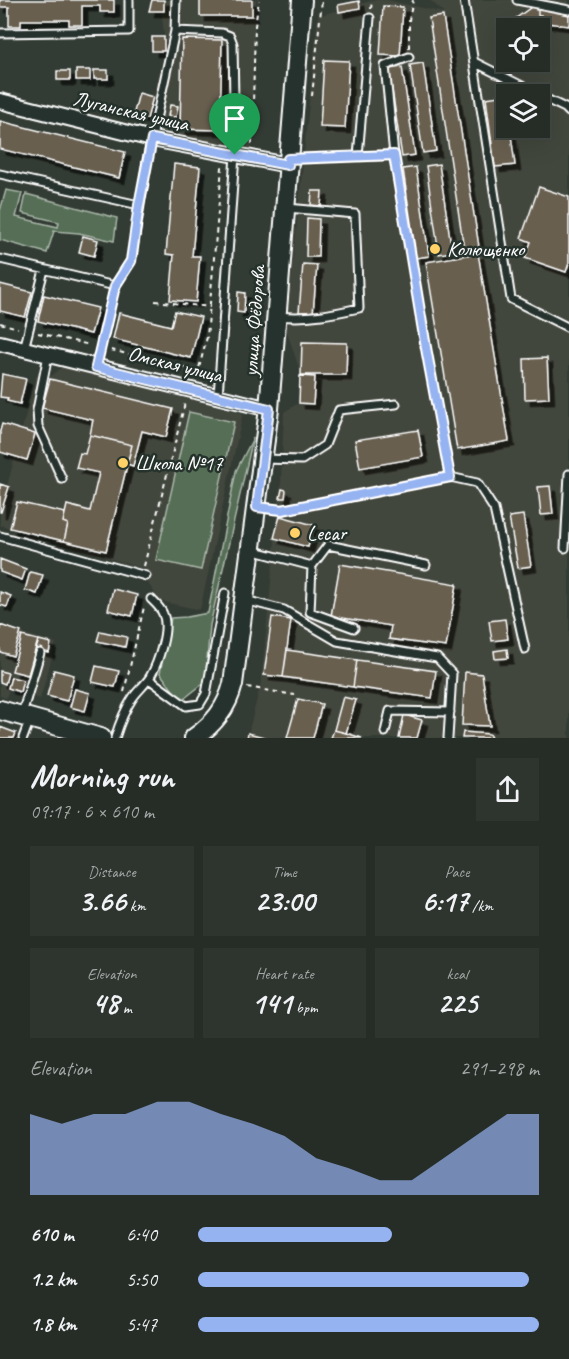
<!DOCTYPE html>
<html lang="en">
<head>
<meta charset="utf-8">
<style>
	body { margin:0; font-family:Caveat,sans-serif; background:#2e352f; color:#f1f3f6; height:100vh; display:flex; flex-direction:column; font-size:22px; white-space:nowrap }
	* { box-sizing:border-box; margin:0 }
	p { font-size:20px; color:#a4a8a7 }
	.icon { flex:none; width:33px; height:33px; fill:none; stroke:currentColor; stroke-width:2; stroke-linecap:round; stroke-linejoin:round }
	.map { position:relative; height:738px; overflow:hidden }
	.drawer { display:flex; flex-direction:column; background:#262d27; flex:1 }
	.drawer>* { flex:none }
	.tools { position:absolute; left:496px; top:18px; display:grid; gap:12px }
	.tools a { display:grid; place-items:center; width:54px; height:54px; border-radius:0px; background:#262d27; box-shadow:0 6px 24px #0002,0 0 0 2px #424944; font-size:30px }
	.pin { position:absolute; display:grid; place-items:center; width:51px; height:51px; color:#fff; margin:-62px -26px; border-radius:50% 50% 50% 0; rotate:-45deg; box-shadow:0 0 6px #0007 }
	.pin .icon { rotate:45deg }
	.round { display:grid; place-items:center; flex:none; width:63px; height:63px; border-radius:0px; background:#2e352f }
	.summary { display:flex; align-items:center; justify-content:space-between; height:102px; padding:0 30px }
	h1 { font-size:33px; font-weight:700; line-height:45px }
	.stats { display:grid; grid-template-columns:repeat(3,1fr); gap:9px; height:102px; padding:6px 30px }
	.stats div { display:grid; align-content:center; border-radius:0px; background:#2e352f; text-align:center }
	.stats b { font-size:30px; font-weight:700 }
	.stats small { font-size:16px; font-weight:400 }
	.stats p { font-size:16px }
	.chart { height:168px; padding:12px 30px }
	.chart p { display:flex; justify-content:space-between }
	.chart svg { width:100%; height:108px; margin-top:6px; fill:#95b2f1; opacity:.7 }
	ul { padding:0 30px; list-style:none; font-size:20px }
	li { display:grid; grid-template-columns:96px 72px 1fr; align-items:center; height:45px }
	li i { height:15px; border-radius:8px; background:#95b2f1 }
	.map>svg:first-child { display:block }
	.built { fill:#43463c; fill-rule:evenodd }
	.green { fill:#546e55; stroke:#aab6aa; stroke-width:1.5 }
	.building { fill:#675f50; stroke:#fff; stroke-width:1.5; filter:url(#shadow) }
	.lines { fill:none; stroke-linecap:round; stroke-linejoin:round }
	.service-casing { stroke:#fff; stroke-width:11 }
	.minor-casing { stroke:#fff; stroke-width:18 }
	.secondary-casing { stroke:#fff; stroke-width:22 }
	.path { stroke:#fff; stroke-width:2; stroke-dasharray:4.5 4.5; stroke-linecap:butt }
	.service { stroke:#26332d; stroke-width:7 }
	.minor { stroke:#26332d; stroke-width:14 }
	.secondary { stroke:#26332d; stroke-width:18 }
	.route-casing { stroke:#fff; stroke-width:12 }
	.route { stroke:#95b2f1; stroke-width:8 }
	.poi-dot { fill:#ffd166; stroke:#26332d; stroke-width:2 }
	.labels { text-anchor:middle; stroke-width:5; stroke-linejoin:round; paint-order:stroke }
	.street-label { font-size:21px; fill:#fff; stroke:#26332d }
	.poi-label { font-size:21px; fill:#fff; stroke:#26332d; text-anchor:start }
</style>
</head>
<body>
<div class="map">
<svg width="569" height="738" viewBox="0 0 569 738">
	<defs>
		<filter id="shadow"><feDropShadow dx="5.5" dy="5.5" stdDeviation="0" flood-color="#0009"/></filter>
	</defs>
	<rect width="100%" height="100%" fill="#333c34"/>
	<filter id="ink" filterUnits="userSpaceOnUse"><feTurbulence type="fractalNoise" baseFrequency=".0167" numOctaves="2"/><feDisplacementMap in="SourceGraphic" scale="12" xChannelSelector="R" yChannelSelector="G"/><feConvolveMatrix kernelMatrix="1 2 1 2 8 2 1 2 1" color-interpolation-filters="sRGB"/></filter>
	<g filter="url(#ink)">
		<path class="built" d="M160,0H256L251,150L149,130L155,90L166,51Z
			M375,0H387L444,13L430,0H569V738H247L261,683L281,482L284,412L299,403L301,374L286,329L318,16ZM507,28H540V62H507ZM507,94H540V128H507Z
			M63,366L243,413L200,610L160,601L148,583L150,571L0,525V513L36,376L49,378Z
			M22,633L56,643L40,699L9,689L6,698L0,696V653L15,657Z"/>
		<path class="green" d="M6,190L22,193L16,217L58,227L59,222L22,213L26,194L117,218L114,241L79,233L54,231L47,253L0,240V211Z
			M189,412L234,422L201,570L156,560Z
			M253,438L210,625L205,682L181,701L160,673L171,618L187,617L208,613L236,471Z"/>
		<path class="building" d="M0,0H114V12H100V6H82V25H69V20H21V26H9V7H0Z
			M152,0H164V11H149Z
			M200,0H252V16H200Z
			M359,1L360,8L339,12L338,5Z
			M537,3L536,10H538V15H541L540,22H545L536,28H522L515,19Z
			M537,3L564,8L569,15V26L540,22L541,15H538V10H536Z
			M383,6L403,7L400,56L380,55Z
			M443,16L479,247L464,249L429,18Z
			M152,37H164V51H152Z
			M182,39L222,40L220,130L180,129Z
			M324,60L349,61L345,128L320,127Z
			M423,63L436,151L423,153L410,65Z
			M402,67L415,155L402,157L389,69Z
			M76,70H90V80H76Z
			M94,70H108V79H94Z
			M57,71H70V80H57Z
			M139,93L153,97L147,119L133,116Z
			M506,95L507,128H510L515,165L495,167L486,98Z
			M170,105L178,106L176,117L168,116Z
			M0,121L125,152L119,178L0,149Z
			M167,121L172,122L171,130L166,129Z
			M174,164L200,167L192,256H200L196,302L170,300L174,255L166,254Z
			M439,164L452,252L439,254L426,166Z
			M416,167L429,256L416,258L403,169Z
			M539,187L569,197V263L566,272L525,258L531,242L521,238Z
			M312,191H322L321,206L311,205Z
			M307,218L319,219L318,257H306Z
			M83,236L98,240L94,256L79,252Z
			M478,253L509,441L457,450L426,262Z
			M303,264L317,265L313,313L299,312Z
			M0,284L32,292L25,317L0,311Z
			M238,292L245,293L244,313L237,312Z
			M44,295L98,308L91,334L38,321Z
			M175,311L201,317L191,358L113,339L119,313L171,326Z
			M302,342L347,343L346,375H301Z
			M547,358L549,398L525,399L524,359Z
			M2,374L26,379L20,404L7,401L8,398L0,397Z
			M300,376L315,377L313,404L299,403Z
			M50,379L173,409L166,437L142,431L133,466L127,464L132,445L90,435L93,420L42,408Z
			M2,424L35,434L27,460L0,452V431Z
			M418,430L423,457L360,468L355,440Z
			M90,435L132,445L106,551L64,541L68,524L63,522L67,505L90,511L99,473L76,468L80,453L85,454Z
			M0,484L9,487L1,512H0Z
			M550,486L553,514L541,515L538,487Z
			M282,489L286,490L285,498H280Z
			M17,502L65,513L63,522L68,524L64,541L10,528Z
			M523,515L531,566L518,568L509,517Z
			M280,516L314,525L308,547L274,538Z
			M0,559L26,569L22,580L0,572Z
			M340,564L457,584L446,647L389,639L391,626L331,616Z
			M30,572L43,575L37,594L25,590Z
			M113,589L137,595L132,616L108,610Z
			M0,592L11,596L7,607L0,605Z
			M272,617L291,620L283,677L264,675Z
			M505,619L508,639L492,641L489,621Z
			M0,625L21,632L13,656L0,652Z
			M100,631L127,637L125,647L97,641Z
			M22,636L38,640L28,675L12,671Z
			M39,640L51,643L49,653L36,649Z
			M507,649L508,658L495,659L494,651Z
			M287,650L357,660L353,687L283,677Z
			M357,660L436,671L432,698L353,687Z
			M96,666L119,671L115,687L92,682Z
			M54,670L74,675L67,701L47,696Z
			M0,671L8,673L5,684L0,682Z
			M465,672L482,674L490,726L462,725Z
			M11,677L23,680L20,692L8,688Z
			M75,689L90,693L85,711L70,707Z
			M343,697L356,700L346,733L334,730Z
			M298,699L322,704L313,738H287Z
			M404,715L422,720L417,738H399Z
			M0,727L16,733L14,738H0Z
			M334,730L346,733L362,738H331Z
			M463,732L489,734L491,738H462Z
			M248,733L268,738H247Z"/>
		<g class="lines">
			<g class="service-casing">
				<path id="service" d="M464,0L511,299L569,328
					M517,0L569,10
					M175,31L222,33L230,36L233,44L235,155L218,396
					M0,33L129,31V0
					M409,57L385,66L394,155L426,348L450,477L477,483L494,509L525,649
					M474,62L538,94
					M540,96L565,108L569,112
					M358,156L370,18
					M291,159L394,155
					M0,174L139,205
					M0,259L115,286
					M279,316C307,319 332,314 359,308L355,214L287,208
					M24,349L44,270
					M48,355L37,410L38,426L62,479
					M96,367L115,286L131,261L147,161L175,31L176,0
					M263,459L302,460L325,445L339,410L396,404
					M257,507L282,510L450,477
					M0,536L146,576
					M565,548L569,474
					M251,550L312,566L328,545L426,565
					M312,566L310,612L354,628
					M245,600L284,610L337,641L437,658L452,674L448,738
					M149,679L186,706L200,704L206,694L225,593
					M22,714L40,653
					M385,732L390,711L450,712
					M23,738L30,719
					M115,738C119,725 124,711 132,699C137,691 145,685 150,677C158,663 170,629 163,614C161,608 155,603 151,599"/>
			</g>
			<g class="minor-casing">
				<path id="minor" d="M0,101L152,139L288,165
					M0,343L269,409"/>
			</g>
			<g class="secondary-casing">
				<path id="secondary" d="M0,710L101,738
					M194,738C214,724 227,708 233,684L269,409L302,0"/>
			</g>
			<path class="path" d="M371,9L372,0
				M409,48V20L413,0
				M312,96L322,0
				M252,144L255,26L259,0
				M155,301L210,307
				M0,323L18,328
				M38,333L90,345
				M111,350L198,371
				M197,376L207,337L222,167H219
				M144,566L185,403
				M247,687L295,695
				M124,692L144,607"/>
			<use href="#service" class="service"/>
			<use href="#minor" class="minor"/>
			<use href="#secondary" class="secondary"/>
		</g>
	</g>
	<g class="lines" filter="url(#ink)">
		<g class="route-casing">
			<path id="route" d="M152,139L288,165V159L394,155L426,348L450,477L282,510L257,507L269,409L96,367L115,286L131,261L139,205Z"/>
		</g>
		<use href="#route" class="route"/>
	</g>
	<g class="poi-dot">
		<circle cx="435" cy="249" r="6"/>
		<circle cx="123" cy="463" r="6"/>
		<circle cx="295" cy="533" r="6"/>
	</g>
	<g class="labels">
		<g class="street-label">
			<text transform="translate(131 111) rotate(13)" y="7">Луганская улица</text>
			<text transform="translate(254 321) rotate(-86)" y="7">улица Фёдорова</text>
			<text transform="translate(175 364) rotate(14)" y="7">Омская улица</text>
		</g>
		<g class="poi-label">
			<text x="447" y="256">Колющенко</text>
			<text x="135" y="470">Школа №17</text>
			<text x="307" y="540">Lecar</text>
		</g>
	</g>
</svg>
<div class="tools">
<a><svg class="icon" aria-label="locate" viewBox="0 0 24 24"><circle cx="12" cy="12" r="6"/><path d="M12 2v4M12 18v4M2 12h4M18 12h4"/></svg></a>
<a><svg class="icon" aria-label="layers" viewBox="0 0 24 24"><path d="M12 4l9 5-9 5-9-5zM3 14l9 5 9-5"/></svg></a>
</div>
<div class="pin" style="left:235px;top:155px;background:#1e9e55"><svg class="icon" aria-label="arrive" viewBox="0 0 24 24"><path d="M6 21V4h12l-3 4 3 4H6"/></svg></div>
</div>
<section class="drawer">
<div class="summary"><div><h1>Morning run</h1><p>09:17 · 6 × 610 m</p></div><a class="round"><svg class="icon" aria-label="share" viewBox="0 0 24 24"><path d="M12 15V3M7 8l5-5 5 5M5 13v7h14v-7"/></svg></a></div>
<div class="stats">
<div><p>Distance</p><b>3.66<small> km</small></b></div>
<div><p>Time</p><b>23:00</b></div>
<div><p>Pace</p><b>6:17<small> /km</small></b></div>
</div>
<div class="stats">
<div><p>Elevation</p><b>48<small> m</small></b></div>
<div><p>Heart rate</p><b>141<small> bpm</small></b></div>
<div><p>kcal</p><b>225</b></div>
</div>
<div class="chart"><p><span>Elevation</span>291–298 m</p>
<svg viewBox="0 0 160 44" preserveAspectRatio="none"><path d="M0 44V11L10 15L20 11L30 11L40 6L50 6L60 11L70 15L80 20L90 29L100 33L110 38L120 38L130 29L140 20L150 11L160 11V44z"/></svg>
</div>
<ul>
<li><b>610 m</b>6:40<i style="width:57%"></i></li>
<li><b>1.2 km</b>5:50<i style="width:97%"></i></li>
<li><b>1.8 km</b>5:47<i style="width:100%"></i></li>
</ul>
</section>
</body>
</html>
